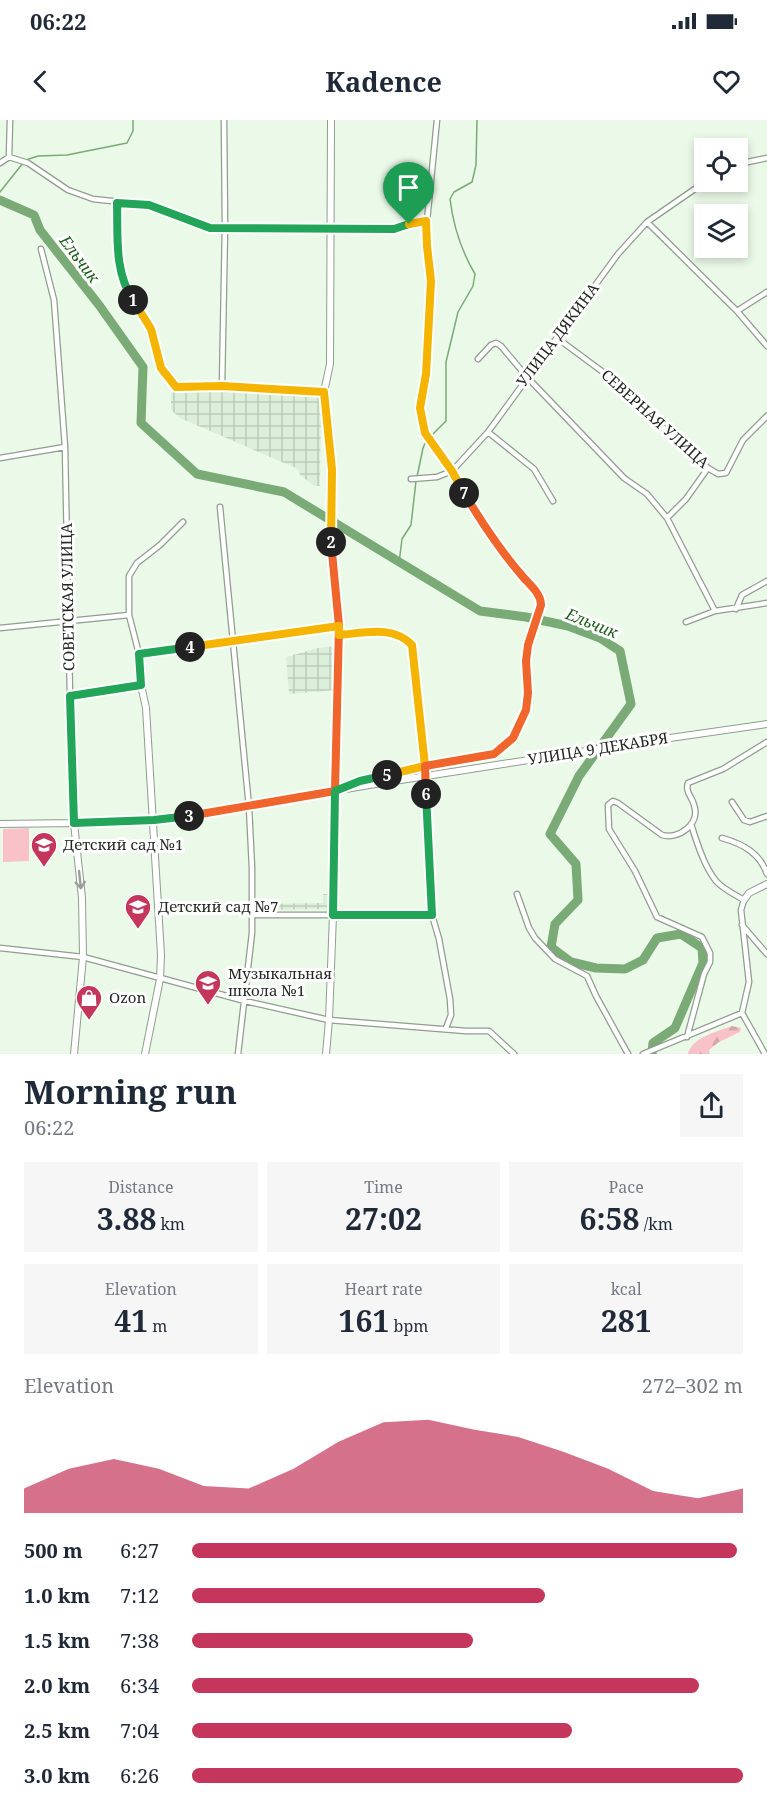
<!DOCTYPE html>
<html lang="en">
<head>
<meta charset="utf-8">
<style>
	body { margin:0; font-family:"Noto Serif",serif; background:#f6f6f7; color:#1f2937; height:100vh; display:flex; flex-direction:column; font-size:22px; white-space:nowrap }
	* { box-sizing:border-box; margin:0 }
	p { font-size:20px; color:#747a83 }
	.icon { flex:none; width:33px; height:33px; fill:none; stroke:currentColor; stroke-width:2; stroke-linecap:round; stroke-linejoin:round }
	.map { position:relative; height:934px; overflow:hidden }
	.panel { display:flex; flex-direction:column; background:#fff; flex:1 }
	.panel>* { flex:none }
	.controls { position:absolute; left:694px; top:18px; display:grid; gap:12px }
	.controls a { display:grid; place-items:center; width:54px; height:54px; border-radius:0px; background:#fff; box-shadow:0 3px 9px #0003; font-size:30px }
	.pin { position:absolute; display:grid; place-items:center; width:51px; height:51px; color:#fff; margin:-62px -26px; border-radius:50% 50% 50% 0; rotate:-45deg; box-shadow:0 0 6px #0007 }
	.pin .icon { rotate:45deg }
	.km { position:absolute; width:30px; height:30px; margin:-15px; border-radius:50%; background:#222; color:#fff; font-size:16px; line-height:30px; text-align:center }
	.round { display:grid; place-items:center; flex:none; width:63px; height:63px; border-radius:0px; background:#f6f6f7 }
	.head { display:flex; align-items:center; justify-content:space-between; height:102px; padding:0 24px }
	h1 { font-size:33px; font-weight:700; line-height:45px }
	.figures { display:grid; grid-template-columns:repeat(3,1fr); gap:9px; height:102px; padding:6px 24px }
	.figures div { display:grid; align-content:center; border-radius:0px; background:#f6f6f7; text-align:center }
	.figures b { font-size:30px; font-weight:700 }
	.figures small { font-size:16px; font-weight:400 }
	.figures p { font-size:16px }
	.chart { height:168px; padding:12px 24px }
	.chart p { display:flex; justify-content:space-between }
	.chart svg { width:100%; height:108px; margin-top:6px; fill:#c5365c; opacity:.7 }
	ul { padding:0 24px; list-style:none; font-size:20px }
	li { display:grid; grid-template-columns:96px 72px 1fr; align-items:center; height:45px }
	li i { height:15px; border-radius:8px; background:#c5365c }
	.status { display:flex; justify-content:space-between; align-items:center; height:42px; padding:0 30px; background:#fff; direction:ltr }
	.status svg { height:16px; fill:currentColor }
	header { display:flex; justify-content:space-between; align-items:center; height:78px; padding:0 24px; background:#fff; font-size:27px; font-weight:700 }
	.map>svg:first-child { display:block }
	.industrial { fill:url(#industrial-grid) }
	.forest { fill:url(#forest-firs) }
	.pitch { fill:#f9c2c9 }
	.lines { fill:none; stroke-linecap:round; stroke-linejoin:round }
	.stream { stroke:#7aaa75; stroke-width:1.5 }
	.river { stroke:#7aaa75; stroke-width:9 }
	.street-casing { stroke:#909d8f; stroke-width:7 }
	.secondary-casing { stroke:#909d8f; stroke-width:8 }
	.street { stroke:#fff; stroke-width:4.5 }
	.secondary { stroke:#fff; stroke-width:6 }
	.secondary-bridge-casing { stroke:#909d8f; stroke-width:8; stroke-linecap:butt }
	.secondary-bridge { stroke:#fff; stroke-width:6 }
	.oneway { stroke:#9c9e9c }
	.split-1-casing { stroke:#fff; stroke-width:12 }
	.split-2-casing { stroke:#fff; stroke-width:12 }
	.split-3-casing { stroke:#fff; stroke-width:12 }
	.split-4-casing { stroke:#fff; stroke-width:12 }
	.split-5-casing { stroke:#fff; stroke-width:12 }
	.split-6-casing { stroke:#fff; stroke-width:12 }
	.split-7-casing { stroke:#fff; stroke-width:12 }
	.split-8-casing { stroke:#fff; stroke-width:12 }
	.split-1 { stroke:#22a559; stroke-width:8 }
	.split-2 { stroke:#f5b400; stroke-width:8 }
	.split-3 { stroke:#f0652b; stroke-width:8 }
	.split-4 { stroke:#22a559; stroke-width:8 }
	.split-5 { stroke:#f5b400; stroke-width:8 }
	.split-6 { stroke:#22a559; stroke-width:8 }
	.split-7 { stroke:#f0652b; stroke-width:8 }
	.split-8 { stroke:#f5b400; stroke-width:8 }
	.labels { text-anchor:middle; stroke-width:6; stroke-linejoin:round; paint-order:stroke }
	.street-label { font-size:15px; fill:#232823; stroke:#fff }
	.poi-label { font-size:15px; fill:#232823; stroke:#fff; text-anchor:start }
	.water-label { font-size:16px; font-style:italic; fill:#1c5d19; stroke:#fff }
</style>
</head>
<body>
<div class="status"><b>06:22</b><svg viewBox="0 0 49 12"><path d="M0 12V9h3v3zM5 12V6h3v6zM10 12V3h3v9zM15 12V0h3v12zM26 1h20v11H26zM47 4h2v5h-2z"/></svg></div>
<header><svg class="icon" aria-label="back" viewBox="0 0 24 24"><path d="M15 5l-7 7 7 7"/></svg>Kadence<svg class="icon" aria-label="heart" viewBox="0 0 24 24"><path d="M12 20l-8-8c-3-5 5-10 8-4 3-6 11-1 8 4z"/></svg></header>
<div class="map">
<svg width="767" height="934" viewBox="0 0 767 934">
	<defs>
		<pattern id="industrial-grid" width="8" height="8" patternUnits="userSpaceOnUse" patternTransform="scale(1.5)"><rect width="8" height="8" fill="#dcefda"/><path d="M0 4h8M4 0v8" fill="none" stroke="#bccdbb"/></pattern>
		<pattern id="forest-firs" width="22" height="20" patternUnits="userSpaceOnUse" patternTransform="scale(1.5)"><rect width="22" height="20" fill="#f9c2c9"/><path d="M5 1l3.5 6h-7zM16 11l3.5 6h-7z" fill="#d5a7ac"/></pattern>
	</defs>
	<rect width="100%" height="100%" fill="#ebf9e9"/>
	<path class="industrial" d="M214,271L321,277L320,366L313,365L300,355L298,349L180,298L171,290V272Z
		M335,526L336,570L289,574L286,537L318,528Z
		M323,774H328L329,789L258,790V784L323,783Z"/>
	<path class="forest" d="M732,906L741,908L740,912L719,922L709,930L710,934H688C691,918 718,911 732,906Z"/>
	<path class="pitch" d="M29,708V741L3,742V709Z"/>
	<g class="lines">
		<path class="stream" d="M26,40L38,36L67,35L127,23L133,11V0
			M0,72L23,43
			M417,357L423,328L426,321L446,301V242L458,192L473,166L475,154C462,132 453,104 450,79L454,72L472,62L476,45L477,0
			M399,443L402,419L411,405L416,361"/>
		<path class="river" d="M0,80L34,95L40,110L99,185L143,247L141,303L197,354L284,372L480,491L526,497L568,506L600,518L620,531L631,584L579,656L550,714L576,744L578,780L555,804L551,827L571,842L596,848L625,849L643,840L657,818L681,814L702,828L703,843L675,908L653,923L652,934"/>
		<g class="street-casing">
			<path id="street" d="M9,37L28,43L68,70L93,79L149,85L210,108L394,109L427,101
				M0,43L9,37L10,0
				M738,44L767,38
				M117,83L119,149L127,171L151,209L161,248L176,267L222,266L324,272
				M647,102L737,191L767,172
				M41,129L54,180L65,327L70,576
				M737,191L767,226
				M557,218L611,258L675,319L708,348L718,354L726,353L743,320L767,296
				M478,239L491,225L496,223L501,226L527,257L624,358L647,374L667,398L715,491L767,483
				M222,266L225,107L224,0
				M488,312L534,349L553,381
				M0,338L65,327
				M411,359L437,357L452,351L488,312L618,134L647,102L705,62
				M220,387L249,687L252,748V813L238,934
				M667,398L686,379L708,348
				M736,489L742,475L767,461
				M686,502L715,491
				M0,508L129,495
				M339,515C364,513 392,505 412,525L425,646L432,795L439,819L450,879L451,895L446,908
				M139,534L339,506
				M141,565L139,534L129,495V456L137,443L160,425L183,402
				M346,667L360,661L494,634L513,618L526,590L528,573L526,541L528,525L541,485V478L517,450L479,399L452,351L425,313L420,288L425,253L431,161L427,126V101L437,0
				M732,682L744,700L750,702L767,696
				M722,718C743,724 760,733 767,754
				M517,774L529,808L535,818L555,839L587,856L596,876L628,934
				M253,795H432
				M742,805L767,834
				M0,828L83,837L245,881L329,900L466,911H489L514,934
				M742,893L765,934
				M687,917L704,854L710,842V833L702,817L657,797L635,751L609,709L608,685L613,681L618,683L662,715C678,720 701,704 694,685C692,676 685,673 688,663L723,649L767,622
				M643,934L742,893L749,862L741,790L744,780C734,774 723,769 716,761C704,746 697,723 691,704"/>
		</g>
		<g class="secondary-casing">
			<path id="secondary" d="M656,620L767,604
				M0,704L74,703L182,697L375,664
				M744,780L749,773L767,764
				M74,934L83,837L82,778L74,703L70,576L141,565L146,588L161,835L160,859L145,934
				M326,934L329,900L333,795L339,506L330,406L332,383V350L324,272L330,244L331,0"/>
		</g>
		<use href="#street" class="street"/>
		<use href="#secondary" class="secondary"/>
		<g class="secondary-bridge-casing">
			<path id="secondary-bridge" d="M375,664L656,620"/>
		</g>
		<use href="#secondary-bridge" class="secondary-bridge"/>
	</g>
	<defs><path id="oneway-shaft" d="M-6 0H5M1.5-3L5.5 0L1.5 3" fill="none" stroke-width="1.6" stroke-linecap="round" stroke-linejoin="round" transform="scale(1.5)"/></defs>
	<use class="oneway" href="#oneway-shaft" transform="translate(80 760) rotate(84)"/>
	<g class="lines">
		<g class="split-1-casing">
			<path id="split-1" d="M133,180C114,151 118,116 117,83L149,85L210,108L394,109L409,104"/>
		</g>
		<g class="split-2-casing">
			<path id="split-2" d="M133,180L151,209L161,248L176,267L222,266L324,272L332,350L331,422"/>
		</g>
		<g class="split-3-casing">
			<path id="split-3" d="M189,696L335,671L339,506L331,422"/>
		</g>
		<g class="split-4-casing">
			<path id="split-4" d="M189,696L154,700L74,703L70,576L141,565L139,534L190,527"/>
		</g>
		<g class="split-5-casing">
			<path id="split-5" d="M190,527L339,506V515C364,513 393,505 412,525L425,646L387,655"/>
		</g>
		<g class="split-6-casing">
			<path id="split-6" d="M387,655L360,661L335,671L333,795H432L426,674"/>
		</g>
		<g class="split-7-casing">
			<path id="split-7" d="M426,674L425,646L494,634L513,618L526,590L528,573L526,541L528,525L541,485C541,474 531,466 524,458C501,432 482,403 464,373"/>
		</g>
		<g class="split-8-casing">
			<path id="split-8" d="M409,104L426,101L427,126L431,161L426,254L420,288L425,313L452,351L464,373"/>
		</g>
		<use href="#split-1" class="split-1"/>
		<use href="#split-2" class="split-2"/>
		<use href="#split-3" class="split-3"/>
		<use href="#split-4" class="split-4"/>
		<use href="#split-5" class="split-5"/>
		<use href="#split-6" class="split-6"/>
		<use href="#split-7" class="split-7"/>
		<use href="#split-8" class="split-8"/>
	</g>
	<defs>
		<g id="school-pin" transform="scale(1.35)"><path d="M0 17L-7.5 6A9.5 9.5 0 1 1 7.5 6Z" fill="#c5365c" stroke="#fff"/><path d="M0-5L7-2L0 1L-7-2ZM-4 1L0 2.5L4 1V4Q0 6-4 4Z" fill="#fff"/></g>
		<g id="university-pin" transform="scale(1.35)"><path d="M0 17L-7.5 6A9.5 9.5 0 1 1 7.5 6Z" fill="#c5365c" stroke="#fff"/><path d="M0-5L7-2L0 1L-7-2ZM-4 1L0 2.5L4 1V4Q0 6-4 4Z" fill="#fff"/></g>
		<g id="shop-pin" transform="scale(1.35)"><path d="M0 17L-7.5 6A9.5 9.5 0 1 1 7.5 6Z" fill="#c5365c" stroke="#fff"/><path d="M-5-2.5h2.3a2.7 3.5 0 0 1 5.4 0H5L5.5 6h-11ZM-1.5-2.5h3a1.5 2.3 0 0 0-3 0Z" fill="#fff"/></g>
	</defs>
	<g fill-rule="evenodd">
		<use href="#school-pin" x="44" y="725"/>
		<use href="#school-pin" x="138" y="787"/>
		<use href="#university-pin" x="208" y="863"/>
		<use href="#shop-pin" x="89" y="878"/>
	</g>
	<g class="labels">
		<g class="street-label">
			<text transform="translate(558 215) rotate(-53)" y="5">УЛИЦА ДЯКИНА</text>
			<text transform="translate(655 299) rotate(42)" y="5">СЕВЕРНАЯ УЛИЦА</text>
			<text transform="translate(68 477) rotate(-91)" y="5">СОВЕТСКАЯ УЛИЦА</text>
			<text transform="translate(598 629) rotate(-9)" y="5">УЛИЦА 9 ДЕКАБРЯ</text>
		</g>
		<g class="poi-label">
			<text x="63" y="730">Детский сад №1</text>
			<text x="158" y="792">Детский сад №7</text>
			<text x="228" y="859">Музыкальная<tspan x="228" dy="17">школа №1</tspan></text>
			<text x="109" y="883">Ozon</text>
		</g>
		<g class="water-label">
			<text transform="translate(80 139) rotate(53)" y="6">Ельчик</text>
			<text transform="translate(592 503) rotate(22)" y="6">Ельчик</text>
		</g>
	</g>
</svg>
<div class="controls">
<a><svg class="icon" aria-label="locate" viewBox="0 0 24 24"><circle cx="12" cy="12" r="6"/><path d="M12 2v4M12 18v4M2 12h4M18 12h4"/></svg></a>
<a><svg class="icon" aria-label="layers" viewBox="0 0 24 24"><path d="M12 4l9 5-9 5-9-5zM3 14l9 5 9-5"/></svg></a>
</div>
<div class="pin" style="left:409px;top:104px;background:#1e9e55"><svg class="icon" aria-label="arrive" viewBox="0 0 24 24"><path d="M6 21V4h12l-3 4 3 4H6"/></svg></div>
<b class="km" style="left:133px;top:180px">1</b>
<b class="km" style="left:331px;top:422px">2</b>
<b class="km" style="left:189px;top:696px">3</b>
<b class="km" style="left:190px;top:527px">4</b>
<b class="km" style="left:387px;top:655px">5</b>
<b class="km" style="left:426px;top:674px">6</b>
<b class="km" style="left:464px;top:373px">7</b>
</div>
<section class="panel">
<div class="head"><div><h1>Morning run</h1><p>06:22</p></div><a class="round"><svg class="icon" aria-label="share" viewBox="0 0 24 24"><path d="M12 15V3M7 8l5-5 5 5M5 13v7h14v-7"/></svg></a></div>
<div class="figures">
<div><p>Distance</p><b>3.88<small> km</small></b></div>
<div><p>Time</p><b>27:02</b></div>
<div><p>Pace</p><b>6:58<small> /km</small></b></div>
</div>
<div class="figures">
<div><p>Elevation</p><b>41<small> m</small></b></div>
<div><p>Heart rate</p><b>161<small> bpm</small></b></div>
<div><p>kcal</p><b>281</b></div>
</div>
<div class="chart"><p><span>Elevation</span>272–302 m</p>
<svg viewBox="0 0 160 44" preserveAspectRatio="none"><path d="M0 44V34L10 26L20 22L30 26L40 33L50 34L60 26L70 15L80 7L90 6L100 10L110 13L120 19L130 26L140 35L150 38L160 34V44z"/></svg>
</div>
<ul>
<li><b>500 m</b>6:27<i style="width:99%"></i></li>
<li><b>1.0 km</b>7:12<i style="width:64%"></i></li>
<li><b>1.5 km</b>7:38<i style="width:51%"></i></li>
<li><b>2.0 km</b>6:34<i style="width:92%"></i></li>
<li><b>2.5 km</b>7:04<i style="width:69%"></i></li>
<li><b>3.0 km</b>6:26<i style="width:100%"></i></li>
</ul>
</section>
</body>
</html>
